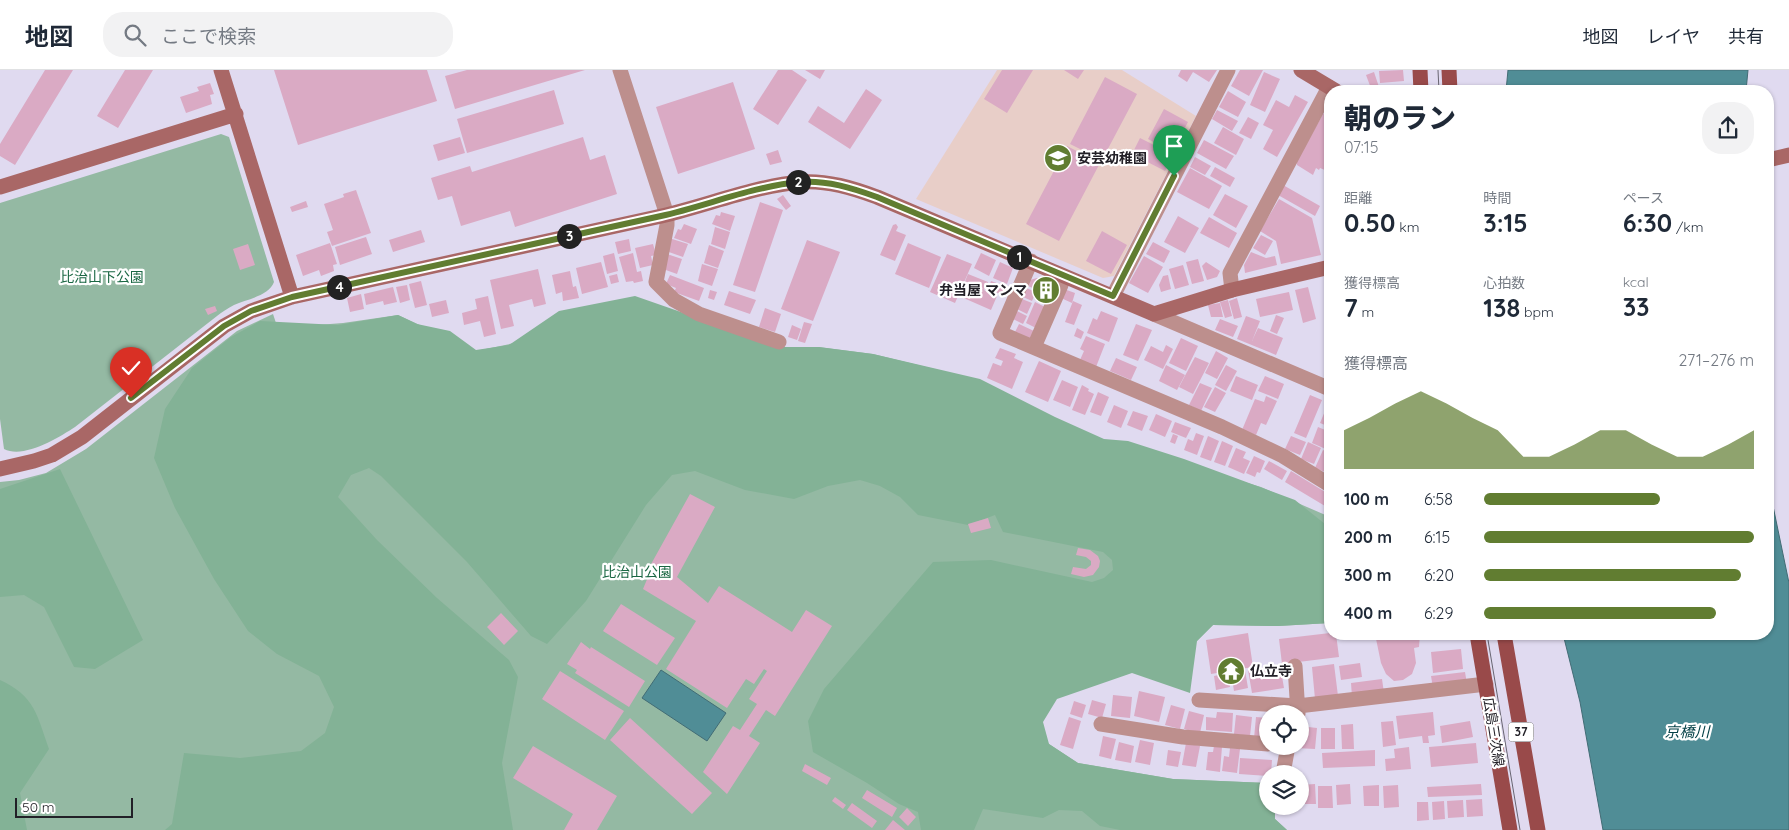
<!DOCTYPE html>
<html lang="ja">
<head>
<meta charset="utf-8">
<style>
	body { margin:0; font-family:Quicksand,"Noto Sans JP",sans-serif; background:#f2f2f3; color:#1f2937; height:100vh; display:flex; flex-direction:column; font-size:19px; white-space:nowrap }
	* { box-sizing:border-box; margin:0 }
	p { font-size:16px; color:#747a83 }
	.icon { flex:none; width:28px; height:28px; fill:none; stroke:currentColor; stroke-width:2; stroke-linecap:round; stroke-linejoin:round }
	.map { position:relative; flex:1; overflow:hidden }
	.panel { position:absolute; left:1324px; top:15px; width:450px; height:555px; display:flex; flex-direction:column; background:#fff; border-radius:20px; box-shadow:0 1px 4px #0004 }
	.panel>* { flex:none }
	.controls { position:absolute; left:1259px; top:635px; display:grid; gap:10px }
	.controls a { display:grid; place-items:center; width:50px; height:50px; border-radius:50%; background:#fff; box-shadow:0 1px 4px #0004; font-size:25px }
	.scale { position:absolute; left:15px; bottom:12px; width:118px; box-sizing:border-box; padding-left:5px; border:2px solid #222027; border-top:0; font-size:14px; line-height:18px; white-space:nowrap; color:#222027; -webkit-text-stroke:4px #fff; paint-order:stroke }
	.pin { position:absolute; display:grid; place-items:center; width:42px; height:42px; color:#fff; margin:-51px -21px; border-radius:50% 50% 50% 0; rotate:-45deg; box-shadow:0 0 5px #0007 }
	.pin .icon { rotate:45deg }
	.km { position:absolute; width:25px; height:25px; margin:-12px; border-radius:50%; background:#222; color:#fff; font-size:14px; line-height:25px; text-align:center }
	.round { display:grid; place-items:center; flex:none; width:52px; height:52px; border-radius:20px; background:#f2f2f3 }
	.headline { display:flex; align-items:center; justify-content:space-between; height:85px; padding:0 20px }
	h1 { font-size:28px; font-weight:800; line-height:38px }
	.figures { display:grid; grid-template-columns:repeat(3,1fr); gap:8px; height:85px; padding:5px 20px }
	.figures div { display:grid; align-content:center }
	.figures b { font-size:25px; font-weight:800 }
	.figures small { font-size:14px; font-weight:400 }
	.figures p { font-size:14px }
	.chart { height:140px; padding:10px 20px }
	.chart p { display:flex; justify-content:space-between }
	.chart svg { width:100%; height:90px; margin-top:5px; fill:#617d31; opacity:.7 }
	ul { padding:0 20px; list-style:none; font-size:16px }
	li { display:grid; grid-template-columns:80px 60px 1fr; align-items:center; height:38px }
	li i { height:12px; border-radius:6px; background:#617d31 }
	header { display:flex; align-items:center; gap:30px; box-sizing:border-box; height:70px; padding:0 25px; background:#fff; border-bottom:1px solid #e0e1e3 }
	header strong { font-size:24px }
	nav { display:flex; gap:28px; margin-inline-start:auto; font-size:18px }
	.search { width:350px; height:45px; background:#f2f2f3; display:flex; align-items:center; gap:12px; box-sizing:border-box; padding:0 18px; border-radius:20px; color:#747a83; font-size:19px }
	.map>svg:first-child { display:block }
	.education { fill:#e8cec8 }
	.green { fill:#94b9a3 }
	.forest { fill:#83b296 }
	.water { fill:#508d96; stroke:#426c75 }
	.building { fill:#daaac4 }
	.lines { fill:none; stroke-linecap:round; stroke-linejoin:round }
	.street { stroke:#bd8f8d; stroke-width:15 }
	.secondary { stroke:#a96766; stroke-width:15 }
	.primary { stroke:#994a4a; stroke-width:15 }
	.tram { stroke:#686571; stroke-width:1 }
	.route-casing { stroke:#fff; stroke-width:10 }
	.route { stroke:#617d31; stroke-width:6 }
	.labels { text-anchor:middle; stroke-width:4.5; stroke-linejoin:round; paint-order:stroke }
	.shield { fill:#fff; stroke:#646368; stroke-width:1 }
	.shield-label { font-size:12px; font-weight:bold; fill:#222027 }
	.poi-label { font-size:14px; font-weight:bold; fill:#222027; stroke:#fff; text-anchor:start }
	.park-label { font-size:14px; fill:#1a6743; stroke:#fff }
	.street-label { font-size:14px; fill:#222027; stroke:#fff }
	.water-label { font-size:15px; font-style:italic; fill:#054148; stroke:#fff }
</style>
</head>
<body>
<header>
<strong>地図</strong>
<div class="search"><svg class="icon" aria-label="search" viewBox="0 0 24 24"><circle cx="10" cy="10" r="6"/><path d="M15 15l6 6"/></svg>ここで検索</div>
<nav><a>地図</a><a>レイヤ</a><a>共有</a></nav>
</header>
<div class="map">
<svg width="1789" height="760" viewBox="0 0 1789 760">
	<rect width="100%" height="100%" fill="#e0daf0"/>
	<path class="education" d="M997,0H1122L1196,46L1114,206L1103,208L916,129Z"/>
	<path class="green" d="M221,64L229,67L274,212C269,226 247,229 234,235C228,238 222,242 217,246L75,357C58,368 24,389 4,379L0,349V133Z
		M273,244L276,253L317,255L343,253L398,245L476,281L519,272L779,278L818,277L873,284L979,310L1055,348L1105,371L1261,417L1330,447V553L1278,556L1213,555L1197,571L1069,617L1031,651L1049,674L1078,693L1173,709L1267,713L1268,736H1275V749L1287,760H0V412L19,410L46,403L86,379L237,261Z"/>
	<path class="forest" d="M635,226L781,277H819L873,284L980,309L1055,347L1104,369L1128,371L1184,389L1295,430L1330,458V553L1278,556L1213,555L1197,571L1190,623L1132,603L1057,629L1043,652L1049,674L1078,693L1173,709L1267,713L1268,736H1275V749L1287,760H1120L1100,756L1082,741L1059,740L1043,748L983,739L974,760H921L918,742L899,734L867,713L813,682L808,651L824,619L933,492L991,490L1092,512L1104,508L1113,500L1112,490L1103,482L1003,462L995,445L968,455L918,445L900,427L880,416L860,410L828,416L794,429L745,420L695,401L672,405L646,435L586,531L547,574L531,566L467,492L381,406L369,398L351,405L338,427L377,470L437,528L509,590L518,607L502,693L513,760H165L172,754L184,683L240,688L301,681L325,663L334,637L319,606L277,584L248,561L214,509L175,438L154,388L165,339L192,298L231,267L260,251L338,255L398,245L417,254L450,261L476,280L509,275L559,241Z
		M60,399L143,570L95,599L74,597L44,537L24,525L0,527V419Z
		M0,610C35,626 37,645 49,679L20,723L27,760H0Z"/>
	<path class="water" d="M1508,0H1748L1746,21H1506Z
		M1768,412L1789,513V760H1603L1580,632L1563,564H1768Z
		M661,600L726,643L707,671L642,628Z"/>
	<path class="building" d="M45,0H73L15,95L0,86V74Z
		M125,0H153L118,58L97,46Z
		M274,0H427L437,31L298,75Z
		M467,0H585L455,39L445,6Z
		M778,0H792L807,10L778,55L753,39Z
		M805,0H825L820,9Z
		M1002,0H1033L1007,43L984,29Z
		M1064,0H1084L1078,9Z
		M1181,0H1217L1209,12L1193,2L1187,12L1178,6Z
		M1240,0H1263L1249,26L1231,16Z
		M1403,0L1404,11L1380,13L1379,1Z
		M1264,2L1280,9L1265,42L1250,35Z
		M1374,2L1380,20L1376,21H1372L1366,5Z
		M1105,7L1137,24L1102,90L1070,74Z
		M733,12L755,79L678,104L656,37Z
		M210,13L214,24L210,25L212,34L186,43L180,27L199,21L197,17Z
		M866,19L882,30L850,79L808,52L818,36L844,53Z
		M554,20L564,54L467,83L457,49Z
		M1228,21L1246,32L1238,47L1219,37Z
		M1295,25L1308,32L1277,87L1263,79L1273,60L1263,55L1276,30L1289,37Z
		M1164,39L1188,52L1172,82L1148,69Z
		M1217,40L1238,51L1232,61L1212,49Z
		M1327,42L1330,44V80L1325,89L1330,92V95L1327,101L1320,98L1319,100L1316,98L1313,105L1297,95V90L1323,44Z
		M1248,47L1259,53L1251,69L1239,63Z
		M1223,57L1244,69L1236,85L1214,73Z
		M460,67L465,83L438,91L433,75Z
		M583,67L590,90L605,85L617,124L515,157L510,141L461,156L452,126L438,130L431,108L470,96L472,102Z
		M1140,68L1174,85L1165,101L1132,84Z
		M1204,70L1234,86L1226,99L1197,83Z
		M1067,76L1100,93L1059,171L1026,154Z
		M778,80L782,92L770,95L766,84Z
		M1195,87L1211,96L1205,105L1190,97Z
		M1215,97L1235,108L1230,117L1210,106Z
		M1190,98L1222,116L1209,139L1177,122Z
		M1283,115L1320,136L1315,146L1278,125Z
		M356,120L371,163L332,176L327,162L333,160L324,134L344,127L343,124Z
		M1225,124L1248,136L1236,158L1213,145Z
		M783,125L791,136L786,140L777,129Z
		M1279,129L1312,148L1321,185L1281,194L1276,171L1260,161Z
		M306,131L308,137L292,142L290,137Z
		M760,132L783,140L755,222L733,215Z
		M721,142L735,146L730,161L712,154L716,145L720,146Z
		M1178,146L1199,158L1185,183L1164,172Z
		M1209,147L1237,163L1229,178L1200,163Z
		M684,154L697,159L691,174L674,168L678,159L681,160Z
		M896,154L898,157L896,161L906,165L895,191L880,185L893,155Z
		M715,157L730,162L725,179L711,174Z
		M421,160L425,172L393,182L389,170Z
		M1102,161L1127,175L1111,204L1086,191Z
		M1261,165L1273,171L1265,185L1253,178Z
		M366,167L372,184L340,195L335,177Z
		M669,168L688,174L683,187L666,181Z
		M629,169L631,181L618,184L615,172Z
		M807,170L840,182L813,251L781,239Z
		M1153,172L1170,181L1164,193L1146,184Z
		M330,173L337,194L333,195L334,201L321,206L319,200L303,206L296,185Z
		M908,173L941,187L929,218L895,204Z
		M248,174L255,195L240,200L233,179Z
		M653,174L656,185L651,186L653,195L640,198L635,178Z
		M709,175L724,181L718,198L704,193Z
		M1251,182L1266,188L1275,186L1277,195L1245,203L1244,195Z
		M614,183L618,201L607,204L603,186Z
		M633,183L637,202L641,201L643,211L634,213L633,211L626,212L619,187Z
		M981,183L996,190L989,206L974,198Z
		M667,184L682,189L677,204L663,199Z
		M947,184L972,194L955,233L930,222Z
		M1144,186L1163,197L1148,223L1129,213Z
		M1198,189L1204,211L1192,214L1186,192Z
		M601,192L608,217L582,224L576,198Z
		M1000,192L1013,198L1007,214L993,208Z
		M1206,192L1220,201L1217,207L1207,210L1202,196Z
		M702,194L718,199L712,216L698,211Z
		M1183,195L1189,215L1175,219L1169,199Z
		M538,199L546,234L534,237L532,229L509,235L514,256L501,259L490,210Z
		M570,201L573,217L576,216L579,228L563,231L562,222L556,224L552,205Z
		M617,204L619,212L611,214L609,206Z
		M968,204L988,212L984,220L997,226L991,240L959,226Z
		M670,205L704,218L699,231L674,222L676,218L666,214Z
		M1168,205L1171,219L1161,222L1159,215L1163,206Z
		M1037,208L1042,210L1037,220L1028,216L1030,210Z
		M421,211L427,235L415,238L409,214Z
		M991,211L1008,217L1005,226L988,219Z
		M1043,212L1054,216L1049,227L1038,223Z
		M407,215L410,230L400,233L396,217Z
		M393,217L397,232L384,235L383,231L366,235L364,224Z
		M1308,217L1316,249L1303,253L1295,220Z
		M1026,218L1036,222L1032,231L1023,227Z
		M1064,219L1075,223L1072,233L1061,228Z
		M710,220L717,222L714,230L708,228Z
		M729,221L756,230L750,244L724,235Z
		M1289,222L1293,240L1260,247L1256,229Z
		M361,224L364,239L350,242L347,228Z
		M488,226L496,264L484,267L480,251L464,255L462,243L477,239L475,229Z
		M1237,228L1242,247L1234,249L1229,231Z
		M1022,229L1032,233L1027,244L1017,239Z
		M446,230L449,243L432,247L429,234Z
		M1228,230L1232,246L1225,248L1220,232Z
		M1073,231L1082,235L1074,255L1065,252Z
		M1035,232L1045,237L1036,258L1026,253Z
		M1220,233L1223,247H1211L1208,235Z
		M215,236L217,241L208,245L205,239Z
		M765,238L781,244L775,262L759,257Z
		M1017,241L1027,246L1023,254L1013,249Z
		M1101,241L1118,248L1109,272L1087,263L1093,248L1097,250Z
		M1276,245L1284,248L1277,264L1270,261Z
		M1246,246L1260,251L1252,271L1258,258L1283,268L1276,285L1237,269Z
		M1220,249L1238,256L1233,267L1215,260Z
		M804,252L812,254L805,273L798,271Z
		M1019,254L1034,261L1030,269L1015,262Z
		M1136,254L1152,260L1138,291L1123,285Z
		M792,255L801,259L797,270L788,267Z
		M1077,258L1084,262L1081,269L1074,266Z
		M1086,266L1105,274L1096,297L1080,290L1084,281L1080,279Z
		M1181,268L1198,276L1186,301L1169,293Z
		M1166,275L1173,279L1163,299L1144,290L1151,276L1163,282Z
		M1000,278L1016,284L1014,288L1023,292L1012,319L987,308L993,293L1001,296L1003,291L995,288Z
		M1216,281L1228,288L1217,309L1205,303Z
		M1195,287L1209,293L1193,324L1179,317Z
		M1116,288L1137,297L1131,310L1110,301Z
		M1039,291L1061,301L1048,332L1025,322Z
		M1166,295L1185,305L1177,320L1159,311Z
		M1226,295L1237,301L1226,321L1215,315Z
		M1236,306L1258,315L1252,330L1230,321Z
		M1265,306L1284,314L1278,329L1258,321Z
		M1062,310L1078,317L1070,337L1053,330Z
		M1200,313L1212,318L1201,341L1189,335Z
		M1082,315L1089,319L1088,321L1094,324L1085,345L1072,340Z
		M1215,317L1226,323L1215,342L1204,337Z
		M1098,322L1109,327L1101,346L1090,342Z
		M1310,325L1322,330L1306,368L1294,363Z
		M1266,326L1277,331L1266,355L1261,353L1256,365L1242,360L1255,329L1264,332Z
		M1328,334L1330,335V357L1320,353Z
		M1114,335L1128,341L1121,358L1107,352Z
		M1133,341L1148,346L1142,361L1127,355Z
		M1156,344L1172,351L1165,367L1149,360Z
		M1175,352L1191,358L1186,368L1171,362Z
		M1318,357L1330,362L1328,380L1312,373Z
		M1196,363L1204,366L1197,385L1184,380L1188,369L1193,371Z
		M1173,364L1178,366L1175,374L1170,372Z
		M1208,366L1219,371L1211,391L1200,387Z
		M1291,366L1306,372L1300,385L1285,379Z
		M1222,371L1233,376L1225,396L1214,392Z
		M1308,372L1321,378L1314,394L1301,389Z
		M1236,378L1246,382L1243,388L1250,391L1244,404L1228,397Z
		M1323,380L1330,383V404L1315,398Z
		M1254,386L1265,391L1260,403L1257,402L1255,407L1246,403Z
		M1269,391L1287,401L1282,410L1264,399Z
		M1291,401L1330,425V439L1285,412Z
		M690,424L715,437L677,507L708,533L719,516L792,562L806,540L832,556L775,646L766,640L749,666L760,673L727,724L703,702L733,656L740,660L757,634L749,629L767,601L764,599L754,614L746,609L727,638L666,599L696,551L643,519L648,507L645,505Z
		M988,448L991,458L971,463L968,454Z
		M1078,478L1090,480L1098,486L1100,491L1099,497L1093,505L1084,507L1071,504L1073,497L1086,499L1091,495V491L1086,487L1076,485Z
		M621,534L675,568L657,595L603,561Z
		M501,543L518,561L504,575L487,557Z
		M1248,563L1253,597L1211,604L1206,570Z
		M1330,563L1336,564L1339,587L1282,594L1279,569Z
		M1375,564H1420L1419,577L1414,578L1416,593L1412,604L1403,610L1394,611L1386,604L1381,593Z
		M581,572L590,579L591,577L645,611L629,637L575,603L577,600L567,594Z
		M1461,579L1463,599L1433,603L1431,582Z
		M1360,593L1362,607L1341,610L1339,596Z
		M1334,594L1338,626L1315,629L1312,597Z
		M1280,595L1284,618L1252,623L1248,600Z
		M1245,600L1248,618L1234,621L1231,602Z
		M560,601L624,641L605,670L542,629Z
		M1465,602L1467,614L1433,618L1431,606Z
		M1228,603L1230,617L1216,620L1214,606Z
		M1382,609L1384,623L1352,627L1351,613Z
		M1139,621L1165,627L1159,652L1134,646Z
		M1113,625L1132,627L1130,648L1111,646Z
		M1092,630L1106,634L1102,648L1088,644Z
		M1074,631L1086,635L1082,648L1070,644Z
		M1171,635L1185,639L1180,659L1165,655Z
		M1189,641L1204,645L1200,663L1184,659Z
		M1217,642L1233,643L1232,662L1206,660V647L1216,648Z
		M1433,642L1435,665L1428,666L1429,673H1423L1422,666L1399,669L1396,646Z
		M1236,645L1252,647L1250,666L1234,664Z
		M1069,647L1081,651L1073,679L1060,675Z
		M1256,647L1268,648V669L1254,668Z
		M630,648L712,723L692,744L610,670Z
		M1393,651L1396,675L1383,677L1381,652Z
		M1470,651L1473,667L1442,673L1440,656Z
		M1353,654L1354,679H1342L1341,655Z
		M1300,656L1317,658L1315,679L1295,678V676H1300Z
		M1321,658H1335V679H1321Z
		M1103,666L1116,669L1111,689L1099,686Z
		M1140,670L1154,673L1150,695L1135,692Z
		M1119,672L1134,676L1131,693L1115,690Z
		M1186,673L1200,676L1196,697L1182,695Z
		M1476,673L1478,693L1431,697L1429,677Z
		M533,676L617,726L597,760H564L573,744L513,708Z
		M1214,676L1222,677L1220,702L1206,700L1208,682H1213Z
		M1409,677L1411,699L1386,701L1385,689L1395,688L1394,679Z
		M1230,678L1240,679L1237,703L1222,701L1224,686L1229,687Z
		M1168,680L1181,682L1178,697L1166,695Z
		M1375,680V696L1323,698L1322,683Z
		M1240,688L1272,690L1271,704H1268V706L1239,704Z
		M805,694L831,708L827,715L802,701Z
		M1315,714L1316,734H1300V715Z
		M1350,714L1351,734L1337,735L1336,715Z
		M1481,714L1482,725L1428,727L1427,717Z
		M1379,715V736H1364L1363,716Z
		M1398,715L1399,737L1384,738L1383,716Z
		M1318,716H1332L1333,738H1318Z
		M867,720L897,738L892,747L862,728Z
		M835,727L846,735L843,739L832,731Z
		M1482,729L1483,746L1467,747L1466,730Z
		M1463,730L1464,747L1448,748L1447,731Z
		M1444,731L1445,749L1433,750L1432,732Z
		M1417,732H1428L1429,750L1417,751Z
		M852,733L877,751L872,758L847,740Z
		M907,738L916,747L908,756L899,747Z
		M893,750L905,760H885Z"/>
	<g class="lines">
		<path class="street" d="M620,0L667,145V155L656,212L674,230L699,244L779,272
			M1031,191L1000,263L1222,357L1283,386L1330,415
			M1232,220L1230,203L1329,17
			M1113,226L1228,0
			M1154,244L1330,319
			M1034,277L1061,215
			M1295,596L1298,644
			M1199,630L1298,636L1486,614
			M1101,654L1183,667L1268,674
			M1284,698L1288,676"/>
		<path class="secondary" d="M221,0L292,227
			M1301,0L1336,21
			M1768,90L1789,85
			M0,117L236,44
			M0,399L34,391L52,385L82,367L224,256L251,241L292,227C414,200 536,174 657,147C703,137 754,116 800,112C827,110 853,118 877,127L1154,244L1232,220L1330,197"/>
		<path class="primary" d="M1420,0L1421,21
			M1449,0L1450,21
			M1477,564L1510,760
			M1504,564L1538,760"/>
		<path class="tram" d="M1438,0L1439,21
			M1487,564L1520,760"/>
	</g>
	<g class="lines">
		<g class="route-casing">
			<path id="route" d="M131,328L224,256L251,241L292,227C415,200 538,173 661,146C706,136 754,116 800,112C827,110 852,118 877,127L1113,226L1174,106"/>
		</g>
		<use href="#route" class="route"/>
	</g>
	<defs>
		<g id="school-disc" transform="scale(1.4375)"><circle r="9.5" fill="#617d31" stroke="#fff"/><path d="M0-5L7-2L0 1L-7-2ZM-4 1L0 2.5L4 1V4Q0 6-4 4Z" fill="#fff"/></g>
		<g id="building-disc" transform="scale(1.4375)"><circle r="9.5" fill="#617d31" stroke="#fff"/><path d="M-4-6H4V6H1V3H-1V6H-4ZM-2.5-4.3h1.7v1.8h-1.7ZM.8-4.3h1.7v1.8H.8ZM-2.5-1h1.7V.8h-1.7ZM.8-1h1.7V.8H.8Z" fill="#fff"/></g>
		<g id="temple-disc" transform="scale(1.4375)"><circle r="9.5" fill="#617d31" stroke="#fff"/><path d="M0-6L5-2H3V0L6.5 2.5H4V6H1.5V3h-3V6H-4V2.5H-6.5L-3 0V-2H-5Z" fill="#fff"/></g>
	</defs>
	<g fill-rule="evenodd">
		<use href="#school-disc" x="1058" y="88"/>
		<use href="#building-disc" x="1046" y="220"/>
		<use href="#temple-disc" x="1231" y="601"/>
	</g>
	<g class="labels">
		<rect class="shield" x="1508.5" y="652.5" width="25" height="19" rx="4"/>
		<g class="shield-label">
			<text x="1521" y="666">37</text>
		</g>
		<g class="poi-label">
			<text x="1077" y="93">安芸幼稚園</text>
			<text x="1027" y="225" text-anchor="end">弁当屋 マンマ</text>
			<text x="1250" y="606">仏立寺</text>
		</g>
		<g class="park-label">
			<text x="102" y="212">比治山下公園</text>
			<text x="637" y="507">比治山公園</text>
		</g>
		<g class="street-label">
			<text transform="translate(1494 662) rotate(81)" y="5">広島三次線</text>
		</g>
		<g class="water-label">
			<text x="1687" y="667">京橋川</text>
		</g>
	</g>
</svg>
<div class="controls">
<a><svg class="icon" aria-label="locate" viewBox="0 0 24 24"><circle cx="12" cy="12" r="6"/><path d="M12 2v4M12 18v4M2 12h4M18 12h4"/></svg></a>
<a><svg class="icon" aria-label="layers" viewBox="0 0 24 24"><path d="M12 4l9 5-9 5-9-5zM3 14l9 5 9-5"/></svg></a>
</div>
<div class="scale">50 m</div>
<div class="pin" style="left:1174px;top:106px;background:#1e9e55"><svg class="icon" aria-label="arrive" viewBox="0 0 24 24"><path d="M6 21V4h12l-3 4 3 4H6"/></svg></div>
<div class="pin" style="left:131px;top:328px;background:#d93025"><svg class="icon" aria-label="check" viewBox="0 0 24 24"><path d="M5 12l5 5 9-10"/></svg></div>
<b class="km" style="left:1019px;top:187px">1</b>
<b class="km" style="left:798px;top:112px">2</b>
<b class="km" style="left:569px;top:166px">3</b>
<b class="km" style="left:339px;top:217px">4</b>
<section class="panel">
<div class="headline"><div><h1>朝のラン</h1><p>07:15</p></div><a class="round"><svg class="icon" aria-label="share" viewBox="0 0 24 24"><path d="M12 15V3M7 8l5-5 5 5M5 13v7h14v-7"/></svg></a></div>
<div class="figures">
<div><p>距離</p><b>0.50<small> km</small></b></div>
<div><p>時間</p><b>3:15</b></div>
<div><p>ペース</p><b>6:30<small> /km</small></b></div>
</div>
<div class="figures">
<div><p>獲得標高</p><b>7<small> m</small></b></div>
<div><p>心拍数</p><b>138<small> bpm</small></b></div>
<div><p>kcal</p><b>33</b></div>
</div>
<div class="chart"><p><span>獲得標高</span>271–276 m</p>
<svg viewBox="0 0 160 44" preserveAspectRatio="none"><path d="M0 44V25L10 19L20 12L30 6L40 12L50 19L60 25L70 38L80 38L90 32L100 25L110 25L120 32L130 38L140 38L150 32L160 25V44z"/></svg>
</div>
<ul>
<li><b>100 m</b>6:58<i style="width:65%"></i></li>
<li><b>200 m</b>6:15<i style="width:100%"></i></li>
<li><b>300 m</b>6:20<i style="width:95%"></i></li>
<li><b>400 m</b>6:29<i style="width:86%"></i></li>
</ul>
</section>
</div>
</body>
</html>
